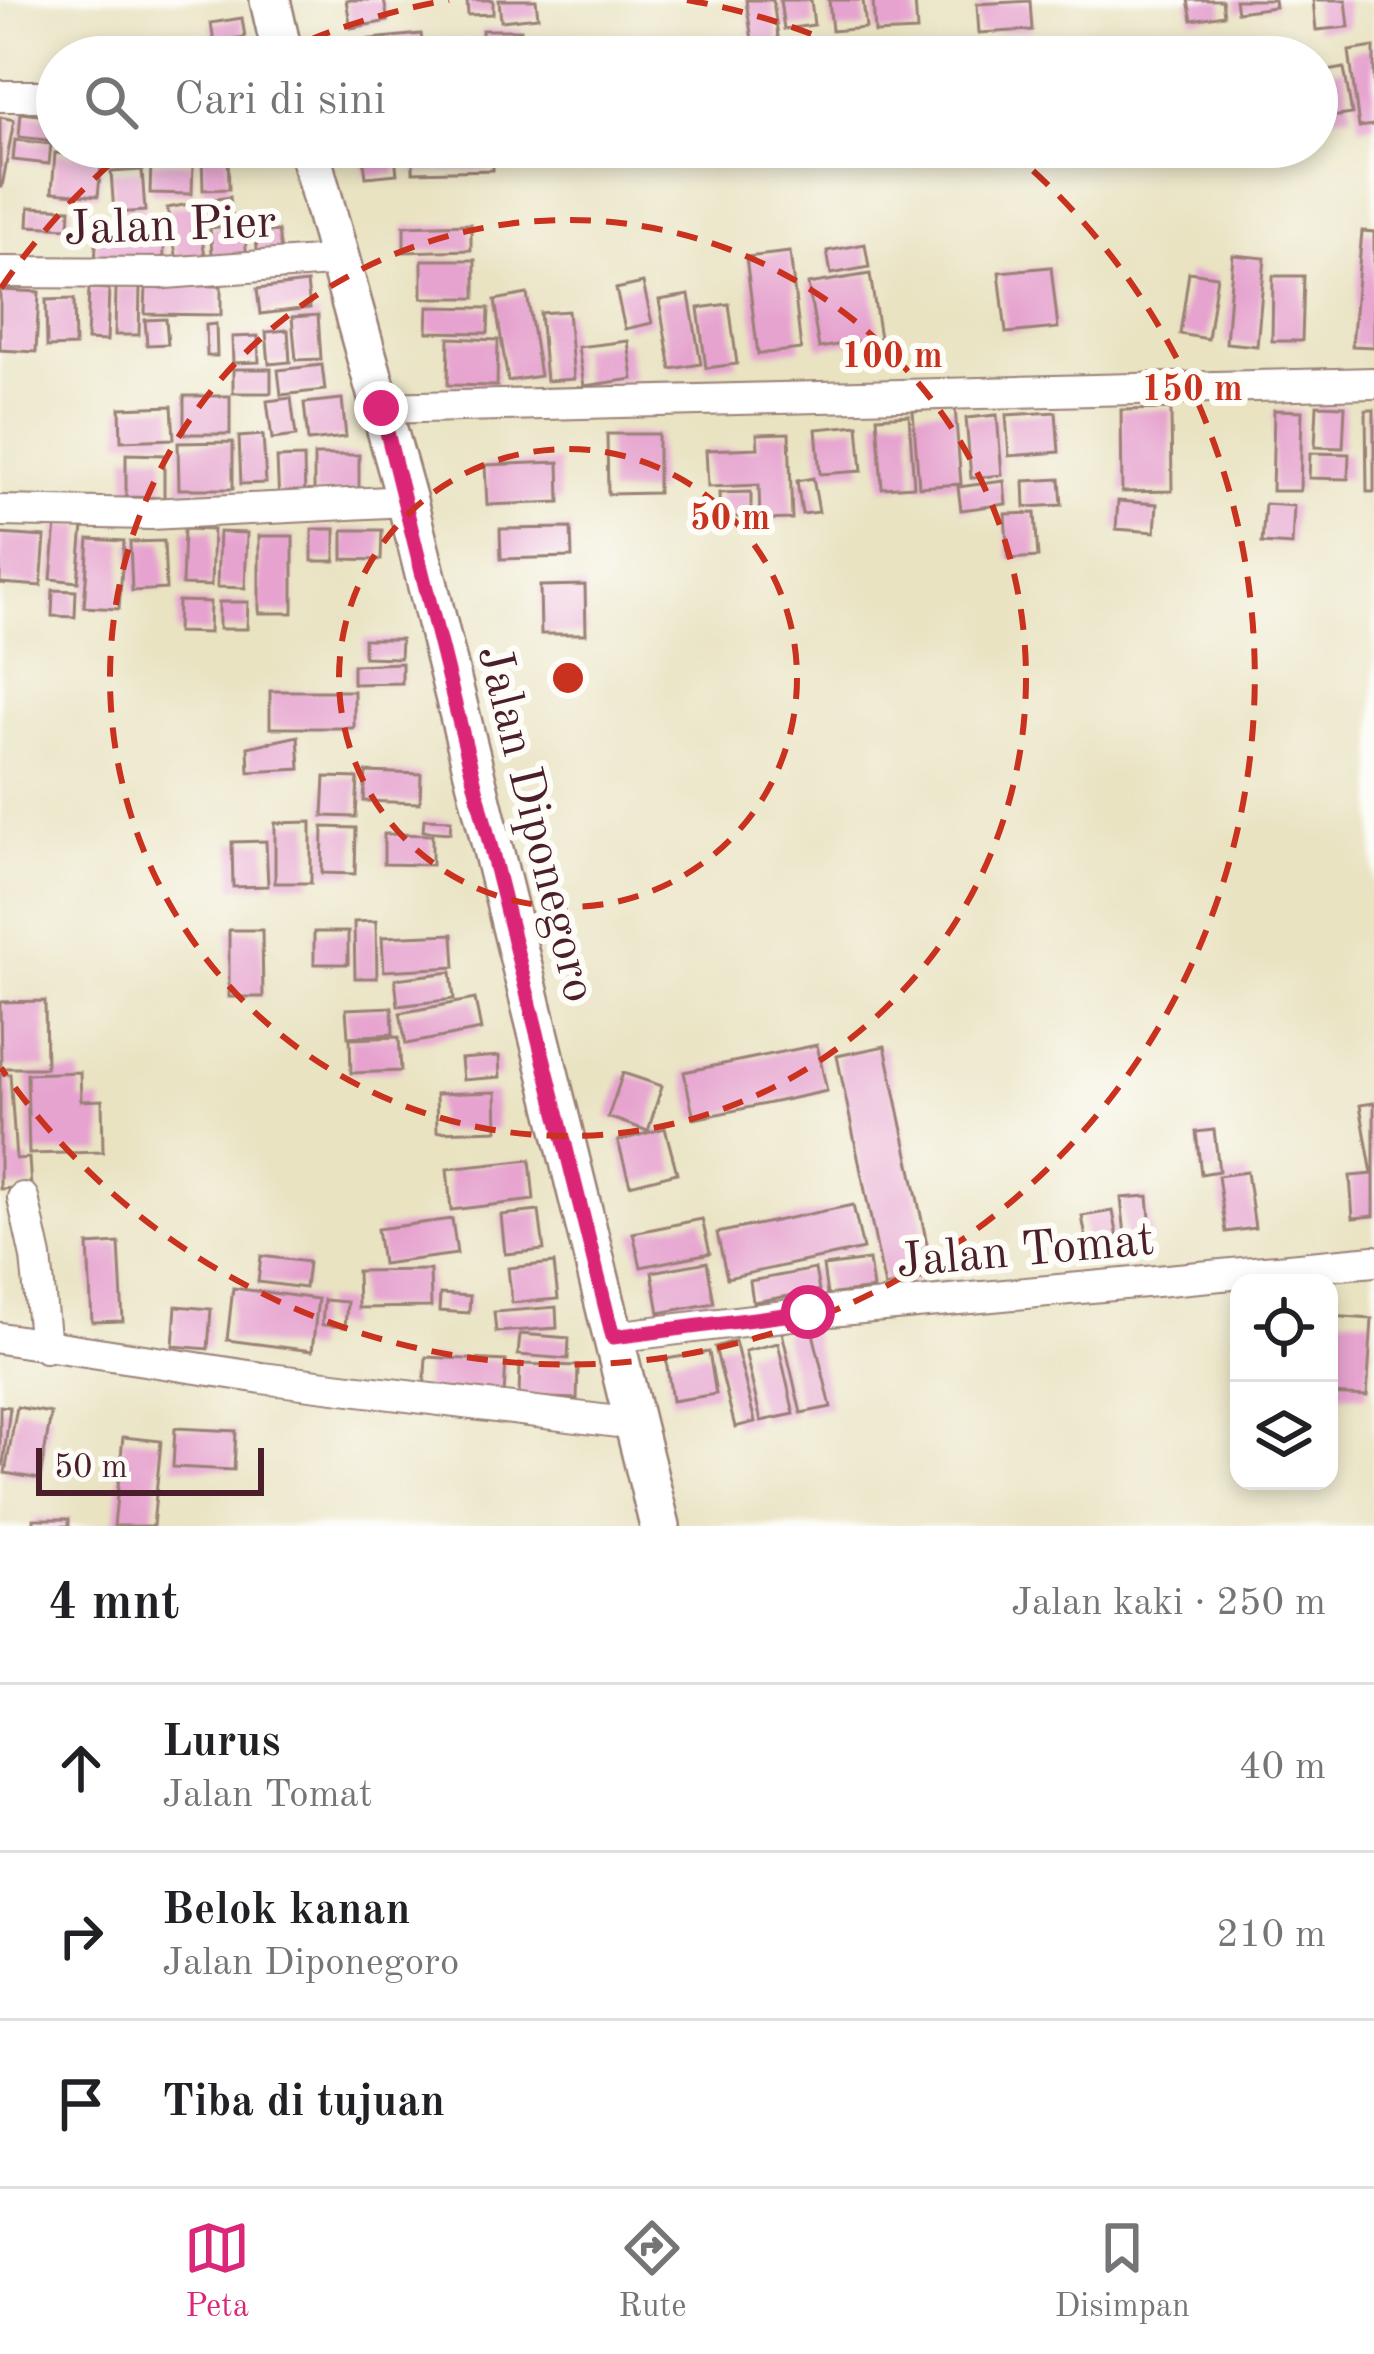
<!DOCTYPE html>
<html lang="id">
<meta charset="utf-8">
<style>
body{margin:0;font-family:"Old Standard TT",serif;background:#f2f2f2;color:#202124}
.controls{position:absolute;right:36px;bottom:36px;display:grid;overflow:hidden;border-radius:24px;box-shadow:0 6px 18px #0003}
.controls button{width:108px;height:108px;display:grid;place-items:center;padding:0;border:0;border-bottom:3px solid #e0e0e0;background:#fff;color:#202124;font:60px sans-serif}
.scale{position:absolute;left:36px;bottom:30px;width:228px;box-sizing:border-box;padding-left:12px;border:6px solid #4a1f2b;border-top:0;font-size:33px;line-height:42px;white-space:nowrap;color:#4a1f2b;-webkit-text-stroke:9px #fdfcf7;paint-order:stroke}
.stop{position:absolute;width:36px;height:36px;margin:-27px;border:9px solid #db2777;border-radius:50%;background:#fff}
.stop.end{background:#db2777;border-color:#fff;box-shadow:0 3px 12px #0008}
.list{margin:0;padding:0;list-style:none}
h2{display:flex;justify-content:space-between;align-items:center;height:156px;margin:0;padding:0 48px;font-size:51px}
h2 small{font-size:39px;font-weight:400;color:#757577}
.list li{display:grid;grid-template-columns:78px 1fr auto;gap:36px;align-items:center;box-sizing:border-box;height:168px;padding:0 48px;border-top:3px solid #e0e0e0}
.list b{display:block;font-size:45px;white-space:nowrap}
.list p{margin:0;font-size:39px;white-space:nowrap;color:#757577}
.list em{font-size:39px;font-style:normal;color:#757577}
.icon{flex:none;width:66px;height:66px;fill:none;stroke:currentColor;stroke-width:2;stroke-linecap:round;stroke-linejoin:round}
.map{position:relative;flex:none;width:1374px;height:1526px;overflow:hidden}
.search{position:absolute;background:#fff;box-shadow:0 6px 18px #0003;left:36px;right:36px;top:36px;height:132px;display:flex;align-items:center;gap:30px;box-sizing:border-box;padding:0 42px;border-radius:66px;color:#757577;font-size:45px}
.sheet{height:660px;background:#fff}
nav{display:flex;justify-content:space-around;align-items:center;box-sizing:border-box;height:168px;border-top:3px solid #e0e0e0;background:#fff;font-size:33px;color:#757577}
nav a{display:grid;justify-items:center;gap:6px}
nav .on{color:#db2777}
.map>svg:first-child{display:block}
.building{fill:#e6a3cf}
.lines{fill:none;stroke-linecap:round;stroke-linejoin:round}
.minor-casing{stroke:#9a8176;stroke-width:34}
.major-casing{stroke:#9a8176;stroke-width:44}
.minor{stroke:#fff;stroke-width:30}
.major{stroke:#fff;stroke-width:39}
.route{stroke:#db2777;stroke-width:15}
.ring{fill:none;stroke:#c8321e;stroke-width:6;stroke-dasharray:21 15}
.labels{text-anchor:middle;stroke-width:12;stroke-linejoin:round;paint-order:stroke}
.street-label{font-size:48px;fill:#4a1f2b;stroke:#fdfcf7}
.centre{fill:#c8321e;stroke:#fdfcf7;stroke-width:6}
.ring-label{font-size:36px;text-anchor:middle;font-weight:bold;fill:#c8321e;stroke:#fdfcf7;stroke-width:12;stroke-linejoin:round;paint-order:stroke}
</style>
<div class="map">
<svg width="1374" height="1526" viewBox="0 0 1374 1526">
<rect width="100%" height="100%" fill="#fdfcf7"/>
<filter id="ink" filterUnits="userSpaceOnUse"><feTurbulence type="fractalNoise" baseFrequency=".00833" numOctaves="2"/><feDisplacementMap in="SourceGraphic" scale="24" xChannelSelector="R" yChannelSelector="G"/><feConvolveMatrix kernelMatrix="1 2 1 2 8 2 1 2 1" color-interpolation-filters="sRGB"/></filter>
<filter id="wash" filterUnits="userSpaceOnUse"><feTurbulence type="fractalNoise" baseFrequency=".004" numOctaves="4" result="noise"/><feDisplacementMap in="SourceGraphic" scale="48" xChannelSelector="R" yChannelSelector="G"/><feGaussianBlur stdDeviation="2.7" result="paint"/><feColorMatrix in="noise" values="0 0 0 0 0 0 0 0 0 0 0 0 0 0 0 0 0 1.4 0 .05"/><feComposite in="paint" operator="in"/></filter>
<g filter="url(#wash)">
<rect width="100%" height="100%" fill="#e9e3c2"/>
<g id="blocks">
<path class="building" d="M 346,0 L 384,0 L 388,21 L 351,28 Z
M 467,0 L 493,0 L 493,14 L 468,15 Z
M 499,0 L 536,0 L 538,17 L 501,21 Z
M 746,0 L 773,0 L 779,44 L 753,47 Z
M 780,0 L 811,0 L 814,25 L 784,29 Z
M 829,0 L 863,0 L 866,28 L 832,31 Z
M 873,0 L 915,0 L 917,31 L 875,33 Z
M 1188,0 L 1222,0 L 1224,15 L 1192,20 Z
M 1235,0 L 1274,0 L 1275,7 L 1237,12 Z
M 1313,0 L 1346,0 L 1349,27 L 1316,30 Z
M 1030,1 L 1032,30 L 979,33 L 977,4 Z
M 242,18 L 245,37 L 214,42 L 211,23 Z
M 482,30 L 521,30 L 521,57 L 482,57 Z
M 421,34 L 424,57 L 352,57 L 351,41 Z
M 244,44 L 248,57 L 216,57 L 214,53 Z
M 1374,47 L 1374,125 L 1359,127 L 1349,51 Z
M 1344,68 L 1352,114 L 1331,117 L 1323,72 Z
M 21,113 L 57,117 L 57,141 L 19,137 Z
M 0,117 L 14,120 L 2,187 L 0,187 Z
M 15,140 L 51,144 L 49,164 L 13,160 Z
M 362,147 L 394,147 L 397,174 L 366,177 Z
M 413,147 L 493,147 L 493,170 L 413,172 Z
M 55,153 L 102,157 L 98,196 L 52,192 Z
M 228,155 L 229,189 L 203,190 L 202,156 Z
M 151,162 L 193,163 L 192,194 L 150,193 Z
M 142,170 L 145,211 L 114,213 L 111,172 Z
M 230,197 L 232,217 L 211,220 L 209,200 Z
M 195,203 L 206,260 L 178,265 L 167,208 Z
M 29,207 L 70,209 L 69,228 L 28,226 Z
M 244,224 L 247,261 L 213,265 L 210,228 Z
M 471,224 L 471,250 L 404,252 L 404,226 Z
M 97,229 L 165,232 L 163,267 L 95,263 Z
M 278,231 L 282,259 L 259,263 L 255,234 Z
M 1362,231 L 1374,232 L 1374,347 L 1352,346 Z
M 865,244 L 869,267 L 831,274 L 827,251 Z
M 790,252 L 801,349 L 758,354 L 746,257 Z
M 1233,255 L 1265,258 L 1257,346 L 1226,343 Z
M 422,260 L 475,260 L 475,298 L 422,298 Z
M 1051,267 L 1058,328 L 1006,333 L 999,272 Z
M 1189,272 L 1217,276 L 1208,339 L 1180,334 Z
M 870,274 L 880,338 L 819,348 L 808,284 Z
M 1273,276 L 1304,276 L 1302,341 L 1272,341 Z
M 307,283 L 310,308 L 260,314 L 257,289 Z
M 643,283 L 652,323 L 625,329 L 616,289 Z
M 146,285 L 221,286 L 221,315 L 145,314 Z
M 116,287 L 140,287 L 139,335 L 115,335 Z
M 89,288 L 109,289 L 107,341 L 87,340 Z
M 0,290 L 39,292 L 36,352 L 0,350 Z
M 527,294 L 540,376 L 508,381 L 495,300 Z
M 689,295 L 701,364 L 671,369 L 659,300 Z
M 74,299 L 75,346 L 47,347 L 46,300 Z
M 729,304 L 737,364 L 706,368 L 698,308 Z
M 428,307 L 489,308 L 488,333 L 427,332 Z
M 568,311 L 574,379 L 546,381 L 540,313 Z
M 318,315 L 321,359 L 296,360 L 292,317 Z
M 166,319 L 168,344 L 147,345 L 145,320 Z
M 216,324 L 217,356 L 207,356 L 206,325 Z
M 288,330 L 290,362 L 269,364 L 266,332 Z
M 258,336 L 259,362 L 233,363 L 232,337 Z
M 449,338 L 498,340 L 497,386 L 448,385 Z
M 628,341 L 633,379 L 584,386 L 578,347 Z
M 322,365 L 325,390 L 281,395 L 278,370 Z
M 233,369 L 271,369 L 271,393 L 233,393 Z
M 184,396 L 230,396 L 230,434 L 184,434 Z
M 291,398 L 296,436 L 272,439 L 267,401 Z
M 342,399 L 346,437 L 308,441 L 304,403 Z
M 1317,405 L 1345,406 L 1343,448 L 1315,447 Z
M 172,406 L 174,439 L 121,441 L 120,408 Z
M 955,407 L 961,484 L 919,487 L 913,411 Z
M 1171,409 L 1172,491 L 1122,492 L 1121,410 Z
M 1274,410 L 1302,411 L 1300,491 L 1272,491 Z
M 1366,410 L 1374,410 L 1374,492 L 1367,492 Z
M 1056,412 L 1059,452 L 1009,456 L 1006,415 Z
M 909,415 L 914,486 L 882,488 L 877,417 Z
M 997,415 L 1002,475 L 971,478 L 966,418 Z
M 858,425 L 862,471 L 820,474 L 816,429 Z
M 789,433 L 792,519 L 760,520 L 759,485 L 708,487 L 706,450 L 758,448 L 757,434 Z
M 607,434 L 658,434 L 658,493 L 608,494 Z
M 263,435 L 266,483 L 241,484 L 239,437 Z
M 233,442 L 233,489 L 179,489 L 178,443 Z
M 1310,453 L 1349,454 L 1348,479 L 1309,478 Z
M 126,454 L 164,455 L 164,498 L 126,497 Z
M 314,455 L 359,455 L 359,494 L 314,494 Z
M 304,457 L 305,502 L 279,503 L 277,458 Z
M 559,462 L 560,502 L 487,505 L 485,465 Z
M 813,478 L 819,512 L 802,514 L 797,481 Z
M 1060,479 L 1062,505 L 1025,507 L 1024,481 Z
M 1004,481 L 1006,504 L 961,510 L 958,487 Z
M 751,492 L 751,516 L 720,518 L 719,493 Z
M 1118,501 L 1157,504 L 1155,532 L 1116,529 Z
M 1265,504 L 1294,506 L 1292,545 L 1262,543 Z
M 1035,513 L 1038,557 L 1008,559 L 1005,514 Z
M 56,524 L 83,526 L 78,582 L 51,579 Z
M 571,528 L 572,557 L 501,559 L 500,529 Z
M 184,529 L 213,530 L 211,586 L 182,585 Z
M 312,529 L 335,529 L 335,561 L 312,561 Z
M 343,530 L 382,530 L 381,560 L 343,559 Z
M 219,532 L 247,533 L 245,588 L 217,587 Z
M 0,534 L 45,537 L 41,586 L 0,583 Z
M 259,536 L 293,536 L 293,613 L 259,613 Z
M 89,539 L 124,541 L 119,609 L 84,607 Z
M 164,541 L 166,589 L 132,591 L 130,542 Z
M 585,585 L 586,634 L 541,634 L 540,586 Z
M 53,590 L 76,591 L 75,617 L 52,616 Z
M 178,601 L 210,602 L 209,633 L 177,632 Z
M 219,602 L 248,602 L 247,629 L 219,629 Z
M 364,639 L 401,639 L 400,658 L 364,657 Z
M 402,663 L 402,683 L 353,684 L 353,665 Z
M 270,691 L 354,691 L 354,728 L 270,728 Z
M 298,736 L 300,769 L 249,772 L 248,747 Z
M 366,772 L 421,774 L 420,803 L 364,801 Z
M 325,777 L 358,778 L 356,817 L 323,816 Z
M 424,819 L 451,820 L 450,833 L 423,831 Z
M 311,822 L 311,883 L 275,883 L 275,823 Z
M 323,827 L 356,828 L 355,874 L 322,873 Z
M 384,834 L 432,835 L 432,865 L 384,864 Z
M 266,841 L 268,886 L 233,887 L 232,842 Z
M 376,921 L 377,978 L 355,978 L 354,922 Z
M 229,930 L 262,930 L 263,997 L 229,997 Z
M 314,932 L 348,932 L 348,964 L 314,964 Z
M 453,934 L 455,967 L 384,971 L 382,937 Z
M 451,972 L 454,999 L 398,1006 L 395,979 Z
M 475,999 L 481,1030 L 406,1044 L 400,1013 Z
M 45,1001 L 46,1068 L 1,1068 L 0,1002 Z
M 392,1007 L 393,1034 L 348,1037 L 346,1009 Z
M 399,1037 L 401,1071 L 351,1073 L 350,1039 Z
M 817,1045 L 827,1091 L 694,1119 L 684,1072 Z
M 885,1046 L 934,1277 L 885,1287 L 837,1056 Z
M 499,1056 L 500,1077 L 463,1080 L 461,1059 Z
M 80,1072 L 81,1101 L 102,1100 L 103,1152 L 29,1154 L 27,1074 Z
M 623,1073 L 662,1086 L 648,1131 L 608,1117 Z
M 0,1074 L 10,1074 L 16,1159 L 29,1158 L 31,1187 L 0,1189 Z
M 496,1092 L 497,1130 L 437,1132 L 436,1094 Z
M 1374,1103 L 1374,1174 L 1372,1174 L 1360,1105 Z
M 665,1128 L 677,1173 L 630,1185 L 618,1141 Z
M 1214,1130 L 1219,1171 L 1201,1174 L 1196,1132 Z
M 530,1160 L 534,1200 L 451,1210 L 447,1169 Z
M 1247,1172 L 1255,1228 L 1226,1232 L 1218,1176 Z
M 1374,1174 L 1374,1216 L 1353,1218 L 1350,1176 Z
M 1148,1196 L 1152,1242 L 1126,1244 L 1121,1198 Z
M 853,1205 L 863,1249 L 727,1278 L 717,1233 Z
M 539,1211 L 544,1250 L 505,1254 L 501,1215 Z
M 1113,1211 L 1120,1249 L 1089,1255 L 1082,1216 Z
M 452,1219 L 457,1254 L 382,1264 L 377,1229 Z
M 702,1219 L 710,1253 L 641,1267 L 633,1233 Z
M 119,1243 L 123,1321 L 92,1322 L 88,1245 Z
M 261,1256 L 308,1262 L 305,1288 L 258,1282 Z
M 869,1260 L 873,1289 L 827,1295 L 823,1266 Z
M 707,1262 L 714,1303 L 659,1313 L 652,1272 Z
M 554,1263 L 558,1299 L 512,1303 L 508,1268 Z
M 815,1269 L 819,1291 L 753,1302 L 750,1281 Z
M 430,1270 L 431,1307 L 358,1308 L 357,1271 Z
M 233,1288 L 318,1299 L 312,1351 L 227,1340 Z
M 440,1294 L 470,1296 L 469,1313 L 439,1311 Z
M 324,1300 L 347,1302 L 345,1327 L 322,1325 Z
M 176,1306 L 211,1309 L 208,1349 L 173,1346 Z
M 556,1307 L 557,1328 L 496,1332 L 494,1312 Z
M 1329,1316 L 1372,1319 L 1367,1396 L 1329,1394 Z
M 811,1325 L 831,1407 L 801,1413 L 782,1332 Z
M 520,1334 L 569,1338 L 568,1359 L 518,1355 Z
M 735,1341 L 755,1422 L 735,1427 L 715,1347 Z
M 778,1343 L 794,1414 L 761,1421 L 745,1351 Z
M 709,1352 L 716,1394 L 672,1401 L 666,1359 Z
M 426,1357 L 506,1361 L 504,1395 L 424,1391 Z
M 520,1364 L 578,1366 L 577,1399 L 519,1397 Z
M 0,1406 L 10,1407 L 3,1465 L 0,1465 Z
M 17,1407 L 51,1413 L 40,1479 L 5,1473 Z
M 175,1428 L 236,1431 L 234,1470 L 173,1467 Z
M 123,1437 L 161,1441 L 153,1526 L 114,1526 Z
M 34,1519 L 69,1519 L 69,1526 L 34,1526 Z"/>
</g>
</g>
<g filter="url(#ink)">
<use href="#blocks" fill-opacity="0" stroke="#9a8176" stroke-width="3"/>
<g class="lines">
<defs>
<path id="minor" d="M 0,96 L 57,96
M 0,272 L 165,273 L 344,260
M 381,408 L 1374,383
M 0,511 L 150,514 L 407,501
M 23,1198 L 36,1257 L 45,1347
M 613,1337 L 808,1313 L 1374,1261
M 0,1338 L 262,1378 L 634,1424"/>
<path id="major" d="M 270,0 L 283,57
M 308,147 L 407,501 L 660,1526"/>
</defs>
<use href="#minor" class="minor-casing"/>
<use href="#major" class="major-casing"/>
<use href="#minor" class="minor"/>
<use href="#major" class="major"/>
</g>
</g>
<g class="lines" filter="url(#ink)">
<path class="route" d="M 381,408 L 613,1337 L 808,1312"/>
</g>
<g class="ring">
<circle cx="568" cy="678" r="229"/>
<circle cx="568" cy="678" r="458"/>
<path d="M1 288A688 688 0 0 1 130 147M277 54A688 688 0 0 1 449 0M687 0A688 688 0 0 1 859 54M1006 147A688 688 0 1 1 1 1068"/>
</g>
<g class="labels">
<g class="street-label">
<text transform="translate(170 223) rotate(-2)" y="17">Jalan Pier</text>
<text transform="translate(539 823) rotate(76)" y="17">Jalan Diponegoro</text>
<text transform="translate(1025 1248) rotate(-5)" y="17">Jalan Tomat</text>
</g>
</g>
<circle cx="568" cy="678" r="18" class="centre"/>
<g class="ring-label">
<text x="892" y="367">100 m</text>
<text x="1192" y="400">150 m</text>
<text x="730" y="529">50 m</text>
</g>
</svg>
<div class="controls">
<button><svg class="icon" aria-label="locate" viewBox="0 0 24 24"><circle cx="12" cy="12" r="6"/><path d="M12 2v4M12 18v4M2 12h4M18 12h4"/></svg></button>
<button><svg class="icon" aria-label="layers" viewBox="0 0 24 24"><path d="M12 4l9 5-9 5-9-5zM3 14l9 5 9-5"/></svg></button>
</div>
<div class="scale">50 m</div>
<div class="stop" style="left:808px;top:1312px"></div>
<div class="stop end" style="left:381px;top:408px"></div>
<div class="search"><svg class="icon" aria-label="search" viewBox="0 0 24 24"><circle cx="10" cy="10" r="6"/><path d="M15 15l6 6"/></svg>Cari di sini</div>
</div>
<section class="sheet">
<h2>4 mnt<small>Jalan kaki · 250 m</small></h2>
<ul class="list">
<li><svg class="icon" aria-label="ahead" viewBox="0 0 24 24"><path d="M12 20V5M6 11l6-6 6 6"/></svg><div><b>Lurus</b><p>Jalan Tomat</p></div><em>40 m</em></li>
<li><svg class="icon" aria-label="right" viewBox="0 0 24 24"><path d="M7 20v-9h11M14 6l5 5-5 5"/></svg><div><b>Belok kanan</b><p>Jalan Diponegoro</p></div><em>210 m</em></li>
<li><svg class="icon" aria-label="arrive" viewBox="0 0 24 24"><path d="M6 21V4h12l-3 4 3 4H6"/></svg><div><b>Tiba di tujuan</b></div></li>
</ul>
</section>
<nav>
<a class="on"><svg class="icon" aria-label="map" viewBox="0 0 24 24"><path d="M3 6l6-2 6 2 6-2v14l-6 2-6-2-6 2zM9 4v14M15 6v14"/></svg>Peta</a>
<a><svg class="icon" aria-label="directions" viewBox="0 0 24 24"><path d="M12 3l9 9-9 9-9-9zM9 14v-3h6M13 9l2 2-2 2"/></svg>Rute</a>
<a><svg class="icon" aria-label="saved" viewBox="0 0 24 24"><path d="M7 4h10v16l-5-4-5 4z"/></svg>Disimpan</a>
</nav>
